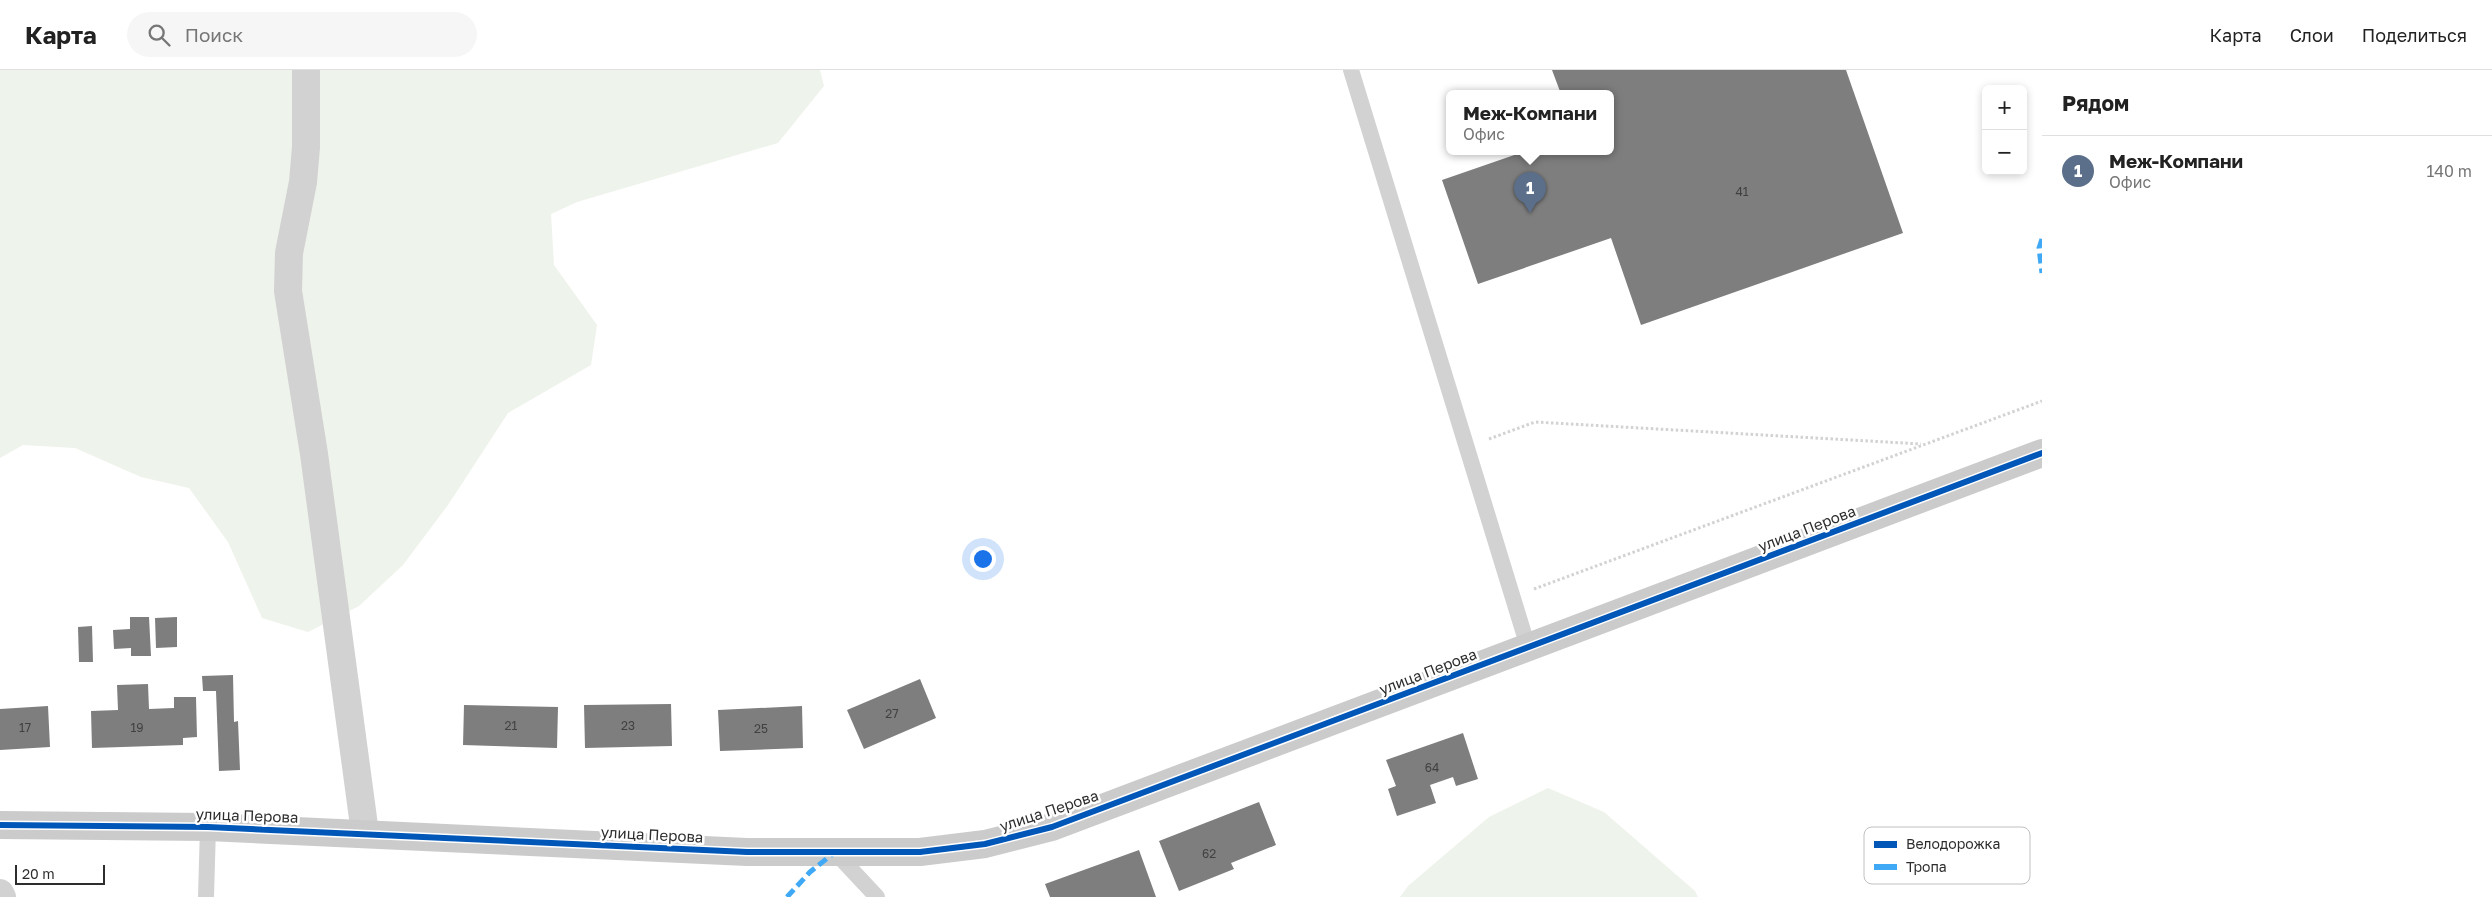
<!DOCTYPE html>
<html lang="ru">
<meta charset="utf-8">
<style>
body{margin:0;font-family:"Golos Text",sans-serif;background:#f6f6f6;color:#222}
.controls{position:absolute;right:15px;top:15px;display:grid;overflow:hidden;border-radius:8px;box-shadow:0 2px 8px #0003}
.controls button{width:45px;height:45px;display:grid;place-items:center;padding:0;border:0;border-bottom:1px solid #e0e0e0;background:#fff;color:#222;font:25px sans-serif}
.scale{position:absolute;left:15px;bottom:12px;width:90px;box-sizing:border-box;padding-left:5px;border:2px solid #2d2d2d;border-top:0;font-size:14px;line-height:18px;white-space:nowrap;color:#2d2d2d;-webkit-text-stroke:4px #fff;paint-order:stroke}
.you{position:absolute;left:982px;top:488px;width:18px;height:18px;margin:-12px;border:4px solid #fff;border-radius:50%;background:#1a73e8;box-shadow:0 0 0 8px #1a73e833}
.badge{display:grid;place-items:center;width:32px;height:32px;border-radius:50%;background:#1a73e8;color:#fff;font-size:16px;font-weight:700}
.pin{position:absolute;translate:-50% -41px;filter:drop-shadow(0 1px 2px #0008)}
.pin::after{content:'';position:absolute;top:26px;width:18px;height:15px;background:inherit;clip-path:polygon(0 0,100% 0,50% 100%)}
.popup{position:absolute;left:1446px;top:20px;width:168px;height:65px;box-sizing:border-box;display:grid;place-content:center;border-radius:8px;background:#fff;filter:drop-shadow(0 1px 4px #0005);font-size:16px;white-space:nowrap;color:#767676}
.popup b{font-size:19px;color:#222}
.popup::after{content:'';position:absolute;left:50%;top:100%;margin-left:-10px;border:10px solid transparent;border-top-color:#fff}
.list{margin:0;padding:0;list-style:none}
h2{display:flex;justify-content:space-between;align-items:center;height:65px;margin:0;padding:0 20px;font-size:21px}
h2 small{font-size:16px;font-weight:400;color:#767676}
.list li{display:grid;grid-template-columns:32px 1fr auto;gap:15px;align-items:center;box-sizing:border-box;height:70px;padding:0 20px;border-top:1px solid #e0e0e0}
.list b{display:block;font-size:19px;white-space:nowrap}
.list p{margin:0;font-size:16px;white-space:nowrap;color:#767676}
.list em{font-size:16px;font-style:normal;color:#767676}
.icon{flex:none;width:28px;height:28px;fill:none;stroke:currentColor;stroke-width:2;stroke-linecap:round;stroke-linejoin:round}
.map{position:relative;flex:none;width:2042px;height:827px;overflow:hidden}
header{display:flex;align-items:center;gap:30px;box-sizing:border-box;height:70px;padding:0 25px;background:#fff;border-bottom:1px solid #e0e0e0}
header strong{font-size:24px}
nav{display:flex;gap:28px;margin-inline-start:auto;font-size:18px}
.search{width:350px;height:45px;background:#f6f6f6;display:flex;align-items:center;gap:12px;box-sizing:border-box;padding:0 18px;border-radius:28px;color:#767676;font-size:19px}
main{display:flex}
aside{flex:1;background:#fff}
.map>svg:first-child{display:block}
.green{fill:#eef3eb}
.building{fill:#7e7e7e}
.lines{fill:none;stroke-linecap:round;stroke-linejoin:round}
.path{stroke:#d2d2d2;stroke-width:3;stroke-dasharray:2.5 2.5;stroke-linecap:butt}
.lane{stroke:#d2d2d2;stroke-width:16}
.street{stroke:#d2d2d2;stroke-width:28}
.secondary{stroke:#cbcbcb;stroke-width:28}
.quiet{stroke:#3fa9f5;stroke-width:5;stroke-dasharray:10 5;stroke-linecap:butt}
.cycleway-casing{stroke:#fff;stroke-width:9}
.cycleway{stroke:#0057b8;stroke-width:6}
.labels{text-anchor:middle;stroke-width:5;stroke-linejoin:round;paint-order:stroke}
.number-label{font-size:12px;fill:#414141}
.street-label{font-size:15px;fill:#2d2d2d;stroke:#fff}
.key{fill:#fff;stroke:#c0c0c0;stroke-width:1}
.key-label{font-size:14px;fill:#2d2d2d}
</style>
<header>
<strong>Карта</strong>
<div class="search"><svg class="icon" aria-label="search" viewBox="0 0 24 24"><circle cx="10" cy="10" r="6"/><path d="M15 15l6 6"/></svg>Поиск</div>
<nav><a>Карта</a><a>Слои</a><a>Поделиться</a></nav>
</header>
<main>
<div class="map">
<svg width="2042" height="827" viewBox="0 0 2042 827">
<rect width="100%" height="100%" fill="#fff"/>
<path class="green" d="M 0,0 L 820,0 L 824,16 L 778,73 L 577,132 L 551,144 L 554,195 L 597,255 L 591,295 L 508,343 L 448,435 L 403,495 L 359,536 L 308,562 L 262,548 L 228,472 L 189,418 L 141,407 L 75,378 L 23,375 L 0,388 Z
M 1548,718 L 1604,742 L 1695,821 L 1698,827 L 1400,827 L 1408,816 L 1489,747 Z"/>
<path class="building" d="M 1552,0 L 1846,0 L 1903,163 L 1641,255 L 1611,168 L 1478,214 L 1442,110 L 1523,82 L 1610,82 L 1610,24 L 1561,24 Z
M 130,547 L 149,547 L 151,586 L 131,586 L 131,578 L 114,579 L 113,560 L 130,559 Z
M 177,547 L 177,577 L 156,578 L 155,548 Z
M 92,556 L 93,592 L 79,592 L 78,557 Z
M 233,605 L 234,652 L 238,651 L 240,700 L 219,701 L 216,621 L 203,621 L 202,606 Z
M 920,609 L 936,648 L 864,679 L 847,640 Z
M 148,614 L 149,639 L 174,638 L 174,627 L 196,627 L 197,667 L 183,668 L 183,675 L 92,678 L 91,641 L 118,640 L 117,615 Z
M 671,634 L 672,676 L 585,678 L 584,635 Z
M 464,635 L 558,637 L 557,678 L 463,675 Z
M 48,636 L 50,677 L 0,680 L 0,639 Z
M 802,636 L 803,678 L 720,681 L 718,640 Z
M 1463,663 L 1478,709 L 1456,716 L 1453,707 L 1430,715 L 1436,733 L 1397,746 L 1388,719 L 1396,716 L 1386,690 Z
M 1259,732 L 1276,775 L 1231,793 L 1234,799 L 1179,821 L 1159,771 Z
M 1139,780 L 1156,827 L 1050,827 L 1045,814 Z"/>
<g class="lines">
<path class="path" d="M 1489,369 L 1535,352 L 1921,374
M 1534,519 L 2042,331"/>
<path class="lane" d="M 1351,0 L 1528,577
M 835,782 L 877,827
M 206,827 L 208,757"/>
<path class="street" d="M 306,0 L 306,77 L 303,112 L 289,183 L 288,221 L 314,384 L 365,763
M 0,823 L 2,827"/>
<path class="secondary" d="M 0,755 L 208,757 L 747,782 L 920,782 L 985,774 L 1052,757 L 2042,383"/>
<path class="quiet" d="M 2042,169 L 2039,178 L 2042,203
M 787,827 L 810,802 L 835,782"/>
<defs>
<path id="cycleway" d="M 0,755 L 208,757 L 747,782 L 920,782 L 985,774 L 1052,757 L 2042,383"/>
</defs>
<use href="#cycleway" class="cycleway-casing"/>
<use href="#cycleway" class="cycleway"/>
</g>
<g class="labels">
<g class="number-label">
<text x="1742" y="126">41</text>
<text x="892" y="648">27</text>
<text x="511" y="660">21</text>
<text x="628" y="660">23</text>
<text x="25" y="662">17</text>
<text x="137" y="662">19</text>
<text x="761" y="663">25</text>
<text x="1432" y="702">64</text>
<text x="1209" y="788">62</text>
</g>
<g class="street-label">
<text transform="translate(1807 459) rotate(-21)" y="5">улица Перова</text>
<text transform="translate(1428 602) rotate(-21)" y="5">улица Перова</text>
<text transform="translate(1049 741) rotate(-18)" y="5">улица Перова</text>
<text transform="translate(247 746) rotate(2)" y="5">улица Перова</text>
<text transform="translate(652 765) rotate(3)" y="5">улица Перова</text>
</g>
</g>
<rect x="1864" y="757" width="166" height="57" rx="8" class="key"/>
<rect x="1874" y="771" width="23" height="7" fill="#0057b8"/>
<rect x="1874" y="794" width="23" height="6" fill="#3fa9f5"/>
<g class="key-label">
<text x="1906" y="779">Велодорожка</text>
<text x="1906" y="802">Тропа</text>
</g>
</svg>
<div class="controls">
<button>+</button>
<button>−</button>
</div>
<div class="scale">20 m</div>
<div class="you"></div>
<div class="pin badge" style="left:1530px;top:143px;background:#5c6f8a">1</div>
<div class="popup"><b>Меж-Компани</b>Офис</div>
</div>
<aside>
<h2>Рядом<small></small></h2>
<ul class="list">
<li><span class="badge" style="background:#5c6f8a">1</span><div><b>Меж-Компани</b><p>Офис</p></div><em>140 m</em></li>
</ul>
</aside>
</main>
